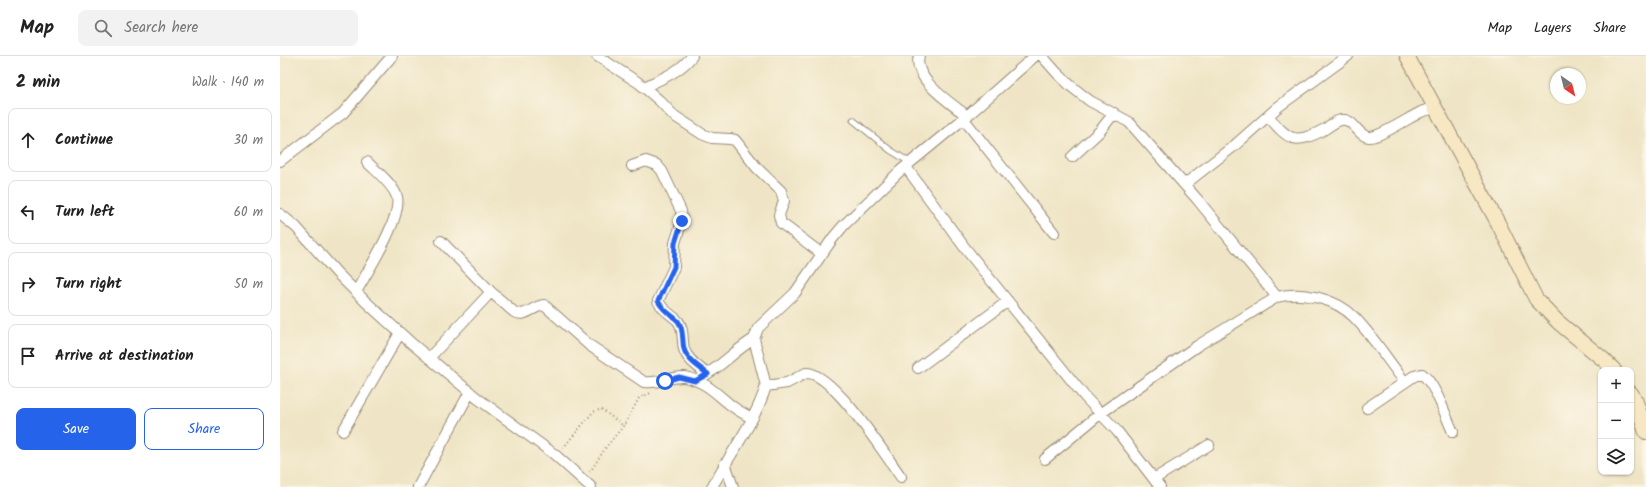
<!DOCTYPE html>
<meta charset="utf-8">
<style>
body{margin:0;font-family:Kalam,sans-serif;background:#f2f2f2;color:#222}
.controls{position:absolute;right:12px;bottom:12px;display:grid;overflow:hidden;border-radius:8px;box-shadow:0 1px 3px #0004}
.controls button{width:36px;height:36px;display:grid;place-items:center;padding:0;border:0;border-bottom:1px solid #e0e0e0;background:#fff;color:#222;font:20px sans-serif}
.compass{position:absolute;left:1270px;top:12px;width:36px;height:36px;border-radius:50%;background:#fff;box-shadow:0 1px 3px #0004;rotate:145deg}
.stop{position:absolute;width:12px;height:12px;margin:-9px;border:3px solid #2563eb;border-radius:50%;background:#fff}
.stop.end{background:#2563eb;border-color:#fff;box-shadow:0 1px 4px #0008}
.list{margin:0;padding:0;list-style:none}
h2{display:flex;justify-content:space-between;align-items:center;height:52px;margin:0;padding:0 16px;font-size:17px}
h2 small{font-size:13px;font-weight:400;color:#767676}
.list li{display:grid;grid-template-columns:26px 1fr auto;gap:12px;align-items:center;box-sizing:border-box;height:64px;margin:0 8px 8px;padding:0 8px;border:1px solid #e0e0e0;border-radius:8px}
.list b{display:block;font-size:15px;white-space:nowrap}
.list em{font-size:13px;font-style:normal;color:#767676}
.actions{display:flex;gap:8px;padding:12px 16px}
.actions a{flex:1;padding:9px 0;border:1px solid #2563eb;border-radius:8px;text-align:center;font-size:14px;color:#2563eb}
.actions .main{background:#2563eb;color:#fff}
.icon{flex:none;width:22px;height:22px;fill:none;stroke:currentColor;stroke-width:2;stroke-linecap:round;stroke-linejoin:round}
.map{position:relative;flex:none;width:1366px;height:431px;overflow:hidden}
header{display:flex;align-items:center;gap:24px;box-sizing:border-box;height:56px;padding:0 20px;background:#fff;border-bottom:1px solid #e0e0e0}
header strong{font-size:19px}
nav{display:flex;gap:22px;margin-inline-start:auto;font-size:14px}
.search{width:280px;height:36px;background:#f2f2f2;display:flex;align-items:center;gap:10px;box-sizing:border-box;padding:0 14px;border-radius:8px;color:#767676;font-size:15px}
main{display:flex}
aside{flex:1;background:#fff}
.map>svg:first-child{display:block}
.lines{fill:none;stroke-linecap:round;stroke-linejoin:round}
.lane-casing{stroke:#958872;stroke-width:7}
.street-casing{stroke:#958872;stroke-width:12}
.secondary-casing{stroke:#958872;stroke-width:16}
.path{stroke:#958872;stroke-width:2;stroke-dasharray:1 3;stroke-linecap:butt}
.lane{stroke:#fff;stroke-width:5}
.street{stroke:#fff;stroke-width:10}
.secondary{stroke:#f7e8c3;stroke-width:14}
.route{stroke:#2563eb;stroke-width:5}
</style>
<header>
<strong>Map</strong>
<div class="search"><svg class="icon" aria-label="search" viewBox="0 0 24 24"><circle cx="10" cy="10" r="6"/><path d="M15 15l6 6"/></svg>Search here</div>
<nav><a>Map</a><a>Layers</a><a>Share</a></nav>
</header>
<main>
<aside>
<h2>2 min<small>Walk · 140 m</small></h2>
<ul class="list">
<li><svg class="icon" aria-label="ahead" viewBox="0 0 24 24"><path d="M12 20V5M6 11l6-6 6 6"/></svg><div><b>Continue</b></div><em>30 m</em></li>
<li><svg class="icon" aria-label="left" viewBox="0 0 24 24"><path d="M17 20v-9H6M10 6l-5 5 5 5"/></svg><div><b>Turn left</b></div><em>60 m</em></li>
<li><svg class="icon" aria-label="right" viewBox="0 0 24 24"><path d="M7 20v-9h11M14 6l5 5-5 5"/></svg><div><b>Turn right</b></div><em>50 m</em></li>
<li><svg class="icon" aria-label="arrive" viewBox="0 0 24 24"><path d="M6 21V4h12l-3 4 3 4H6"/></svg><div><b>Arrive at destination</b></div></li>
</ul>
<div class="actions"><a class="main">Save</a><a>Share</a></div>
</aside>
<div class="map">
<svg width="1366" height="431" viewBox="0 0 1366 431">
<rect width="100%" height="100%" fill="#fcf5e5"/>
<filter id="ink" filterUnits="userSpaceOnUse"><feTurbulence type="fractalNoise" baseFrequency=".025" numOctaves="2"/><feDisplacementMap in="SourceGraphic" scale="8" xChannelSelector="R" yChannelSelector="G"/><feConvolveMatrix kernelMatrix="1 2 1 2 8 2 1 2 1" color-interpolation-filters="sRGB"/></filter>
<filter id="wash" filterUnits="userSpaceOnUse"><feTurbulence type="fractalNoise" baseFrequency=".012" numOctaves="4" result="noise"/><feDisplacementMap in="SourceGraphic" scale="16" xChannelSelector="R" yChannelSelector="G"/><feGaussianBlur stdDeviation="0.9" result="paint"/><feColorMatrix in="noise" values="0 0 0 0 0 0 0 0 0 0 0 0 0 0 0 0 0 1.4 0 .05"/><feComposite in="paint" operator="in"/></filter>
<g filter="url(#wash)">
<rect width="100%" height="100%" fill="#efe5c6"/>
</g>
<g filter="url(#ink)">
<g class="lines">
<defs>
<path id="lane" d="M 573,64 L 610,94 L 631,107"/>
<path id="street" d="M 317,0 L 359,27 L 380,45 L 393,59 L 422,78 L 432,82 L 450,83 L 455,84 L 477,112 L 501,135 L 504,145 L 499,159 L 501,167 L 542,198
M 639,0 C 632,23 671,47 687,60
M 762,0 L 777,17 L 792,31 L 810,45 L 849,66 L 917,143 L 997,241
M 364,31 C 381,23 400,16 412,0
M 988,60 C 1009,84 1014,90 1045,73 C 1049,70 1056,65 1061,64 C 1074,62 1077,80 1089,81 C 1099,82 1130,61 1141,56 C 1146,54 1151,53 1156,52
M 683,62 L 774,177
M 792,101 L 820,75 L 834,57
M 0,105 L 63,57 L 112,0
M 352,110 L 366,105 L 377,109 L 382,115 L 401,155 L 402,165 L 395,187 L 394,211 L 378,245 C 384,256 391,258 398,265 C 404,272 402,285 404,293 C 407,304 419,311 427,318
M 626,111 L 685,192 L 805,341 L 837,375 L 880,431
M 905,128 L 954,90 L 998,51 L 1068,0
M 0,158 L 16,171 L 57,217 L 86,246 L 130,286 L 197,342 L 274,398 L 311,431
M 161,185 L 211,236 L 234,256 C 246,262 253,250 264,249 L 309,289 L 364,326 C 381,328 391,320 404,321 C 423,324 435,336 448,347 C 456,354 464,358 472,362
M 76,236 C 87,216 122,163 117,141 C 113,128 96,115 87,106
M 149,302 L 211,236
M 638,312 L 728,245
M 422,321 C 441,311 455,294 474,283
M 486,330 L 507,327 L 526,317 C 552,315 606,400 621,421
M 1087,352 L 1134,320 L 1142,318 C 1156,329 1165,359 1173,376
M 63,375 L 120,277
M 765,403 L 821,357 L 917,290 L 997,241 C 1022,235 1055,242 1074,261 C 1093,280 1108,305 1125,326
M 445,407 L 453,431
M 874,423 L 929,389
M 138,431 L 190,336
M 432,431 C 449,400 476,364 486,330 L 474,283 L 478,272 L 515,237 L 553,182 L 564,169 L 620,115 L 687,60 L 755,0"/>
<path id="secondary" d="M 1127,0 L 1218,167 L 1256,243 L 1278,266 L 1324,304 L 1334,314
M 1351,337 L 1356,346 L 1366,376"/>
</defs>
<use href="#lane" class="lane-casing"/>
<use href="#street" class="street-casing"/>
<use href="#secondary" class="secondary-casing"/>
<path class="path" d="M 283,392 L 313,356 L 321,353 L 341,368 L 345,368
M 310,416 L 326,391 L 345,368 L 359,342 L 371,337"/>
<use href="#lane" class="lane"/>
<use href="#street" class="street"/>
<use href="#secondary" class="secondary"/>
</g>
</g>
<g class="lines" filter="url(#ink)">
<path class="route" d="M 385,325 L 399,321 L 415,325 L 428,318 C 419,311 407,304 404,293 C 402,285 404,272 398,265 C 391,258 384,256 378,245 L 394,211 L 395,187 L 402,165"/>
</g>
</svg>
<div class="controls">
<button>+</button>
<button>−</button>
<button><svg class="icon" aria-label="layers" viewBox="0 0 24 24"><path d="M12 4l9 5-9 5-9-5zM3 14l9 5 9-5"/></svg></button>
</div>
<svg class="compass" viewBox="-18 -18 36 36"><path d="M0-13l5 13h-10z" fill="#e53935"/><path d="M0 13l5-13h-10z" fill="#767676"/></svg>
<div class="stop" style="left:385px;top:325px"></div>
<div class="stop end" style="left:402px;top:165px"></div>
</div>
</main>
